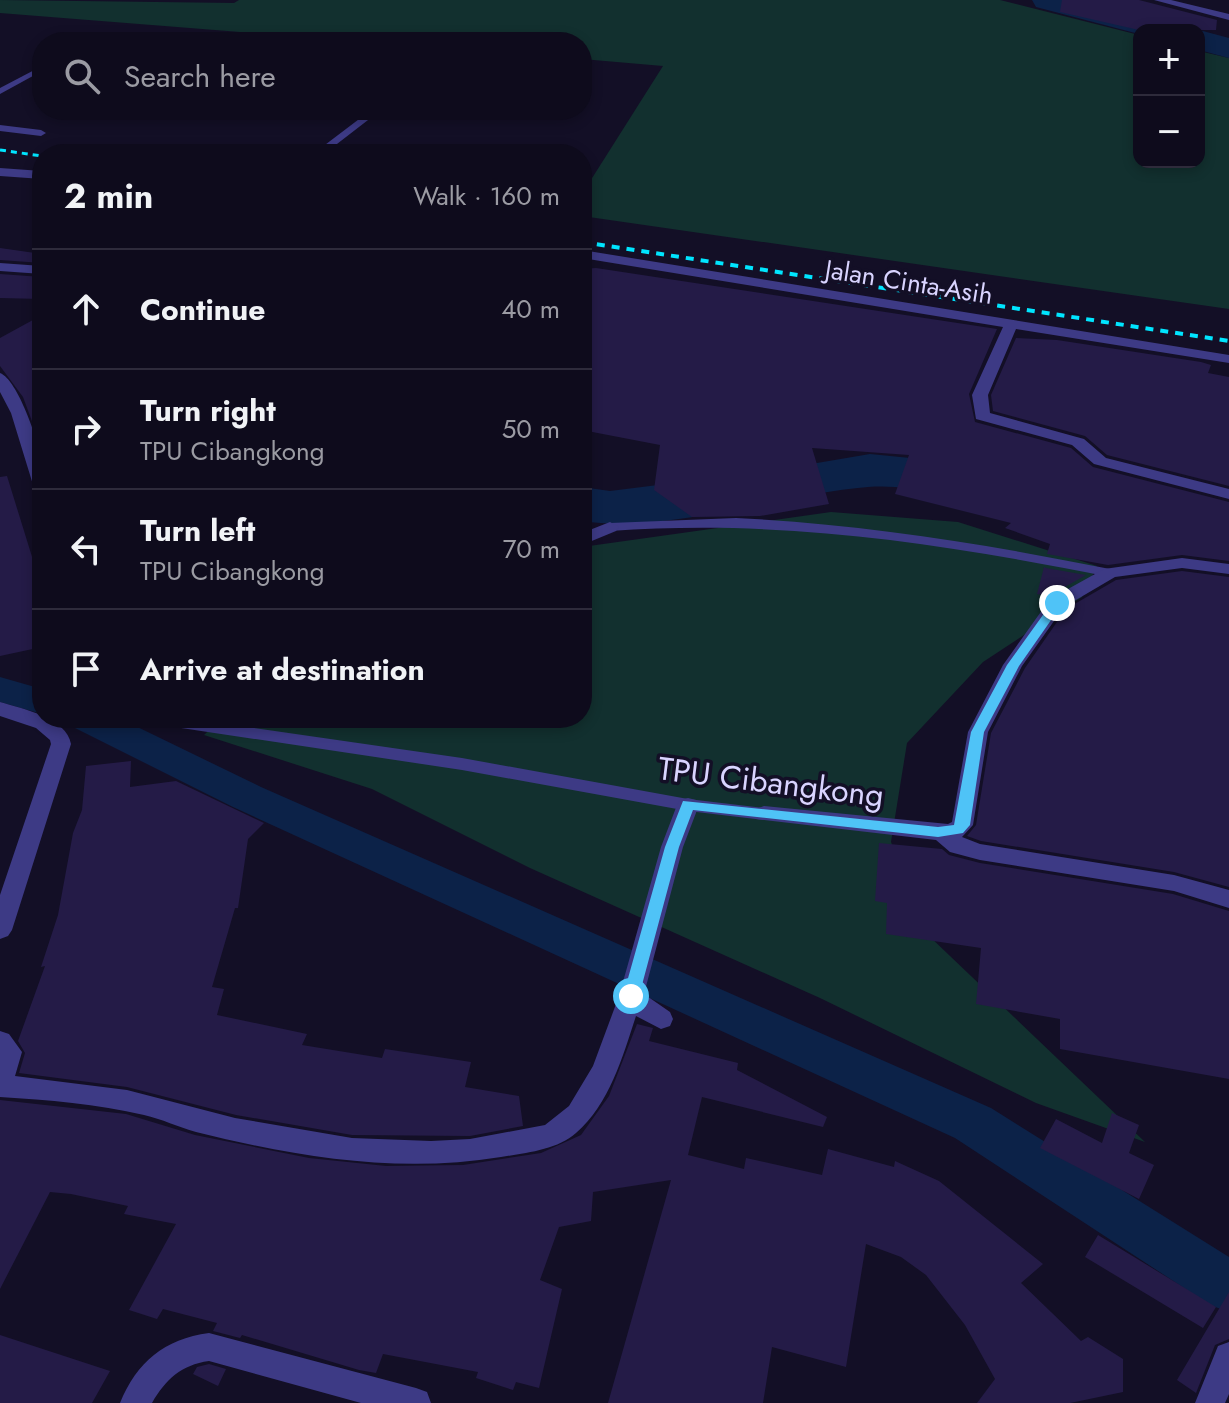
<!DOCTYPE html>
<meta charset="utf-8">
<style>
body{margin:0;font-family:Jost,sans-serif;background:#171425;color:#f1f3f6}
.controls{position:absolute;right:24px;top:24px;display:grid;overflow:hidden;border-radius:16px;box-shadow:0 4px 12px #0003}
.controls button{width:72px;height:72px;display:grid;place-items:center;padding:0;border:0;border-bottom:2px solid #2e2b3b;background:#0e0b1c;color:#f1f3f6;font:40px sans-serif}
.stop{position:absolute;width:24px;height:24px;margin:-18px;border:6px solid #4fc3f7;border-radius:50%;background:#fff}
.stop.end{background:#4fc3f7;border-color:#fff;box-shadow:0 2px 8px #0008}
.list{margin:0;padding:0;list-style:none}
h2{display:flex;justify-content:space-between;align-items:center;height:104px;margin:0;padding:0 32px;font-size:34px}
h2 small{font-size:26px;font-weight:400;color:#9b9ba3}
.list li{display:grid;grid-template-columns:52px 1fr auto;gap:24px;align-items:center;box-sizing:border-box;height:120px;padding:0 32px;border-top:2px solid #2e2b3b}
.list b{display:block;font-size:30px;white-space:nowrap}
.list p{margin:0;font-size:26px;white-space:nowrap;color:#9b9ba3}
.list em{font-size:26px;font-style:normal;color:#9b9ba3}
.icon{flex:none;width:44px;height:44px;fill:none;stroke:currentColor;stroke-width:2;stroke-linecap:round;stroke-linejoin:round}
.map{position:relative;flex:none;width:1229px;height:1403px;overflow:hidden}
.search{position:absolute;background:#0e0b1c;box-shadow:0 4px 12px #0003;left:32px;top:32px;width:560px;height:88px;display:flex;align-items:center;gap:20px;box-sizing:border-box;padding:0 28px;border-radius:32px;color:#9b9ba3;font-size:30px}
.panel{position:absolute;background:#0e0b1c;box-shadow:0 4px 12px #0003;left:32px;top:144px;width:560px;height:584px;border-radius:32px}
.map>svg:first-child{display:block}
.green{fill:#12302f}
.lines{fill:none;stroke-linecap:round;stroke-linejoin:round}
.canal{fill:#0c2248;fill-rule:evenodd}
.river{fill:#0c2248;fill-rule:evenodd}
.building{fill:#241b47}
.service{fill:#3d3a85;fill-rule:evenodd}
.minor{fill:#3d3a85;fill-rule:evenodd}
.rail-far1{stroke:#00e5ff;stroke-width:3;stroke-dasharray:6 5;stroke-linecap:butt}
.rail{stroke:#00e5ff;stroke-width:4;stroke-dasharray:8 7;stroke-linecap:butt}
.route{fill:#4fc3f7}
.labels{text-anchor:middle;stroke-width:7;stroke-linejoin:round;paint-order:stroke}
.far-street-label{font-size:26px;fill:#d9d4ff;stroke:#130f26}
.street-label{font-size:32px;fill:#d9d4ff;stroke:#130f26}
</style>
<div class="map">
<svg width="1229" height="1403" viewBox="0 0 1229 1403">
<rect width="100%" height="100%" fill="#130f26"/>
<path class="green" d="M 0,0 L 234,3 L 239,0 L 1000,0 L 1139,35 L 1139,162 L 1199,162 L 1199,51 L 1229,58 L 1229,309 L 582,216 L 582,194 L 663,66 L 582,59 L 582,42 L 366,42 L 0,13 Z
M 831,512 L 958,522 L 1097,566 L 1082,597 L 983,662 L 907,743 L 891,842 L 928,935 L 1145,1142 L 1036,1103 L 820,998 L 530,868 L 372,789 L 204,735 L 222,718 L 582,718 L 582,547 Z"/>
<g class="lines">
<path class="canal" d="M 0,677 L 42,689 L 42,714 L 0,702 Z
M 68,718 L 119,718 L 261,787 L 991,1108 L 1229,1257 L 1229,1312 L 1210,1305 L 955,1138 L 233,807 L 73,727 Z"/>
<path class="river" d="M 1032,0 L 1083,0 L 1172,23 L 1177,30 L 1139,30 L 1139,34 L 1036,7 Z
M 1199,30 L 1229,38 L 1229,58 L 1199,50 Z
M 870,454 L 991,466 L 1010,470 L 1018,482 L 1010,494 L 991,498 C 954,495 905,484 868,487 C 779,494 671,534 582,521 L 582,487 L 610,491 L 770,471 Z"/>
</g>
<path class="building" d="M 1062,0 L 1139,0 L 1217,20 L 1216,30 L 1139,30 L 1060,12 Z
M 0,248 L 42,254 L 42,263 L 0,260 Z
M 596,268 L 997,329 L 969,394 L 975,422 L 1071,448 L 1093,467 L 1229,502 L 1229,561 L 1182,555 L 1108,565 L 1047,554 L 1050,544 L 1005,528 L 1011,523 L 895,494 L 909,455 L 812,448 L 829,504 L 760,516 L 692,517 L 654,490 L 660,445 L 582,430 L 582,269 Z
M 0,274 L 42,277 L 42,299 L 0,298 Z
M 42,315 L 42,448 L 23,397 L 0,366 L 0,338 Z
M 1016,338 L 1057,340 L 1201,362 L 1211,365 L 1208,373 L 1229,377 L 1229,486 L 1107,455 L 1085,436 L 993,411 L 991,395 Z
M 7,476 L 42,589 L 42,647 L 0,656 L 0,477 Z
M 1044,567 L 1046,568 L 1086,575 L 1049,596 L 1037,594 Z
M 1182,571 L 1229,577 L 1229,887 L 1174,872 L 981,841 L 967,836 L 976,825 L 991,733 L 1025,668 L 1066,609 L 1116,580 Z
M 131,761 L 130,787 L 176,781 L 264,823 L 248,839 L 238,908 L 235,908 L 212,987 L 224,989 L 217,1015 L 307,1034 L 302,1045 L 382,1058 L 385,1049 L 471,1062 L 465,1087 L 519,1096 L 523,1126 L 470,1136 L 352,1135 L 236,1115 L 127,1087 L 19,1073 L 25,1053 L 18,1041 L 45,966 L 41,967 L 58,915 L 73,833 L 82,810 L 86,766 Z
M 879,843 L 942,849 L 949,855 L 980,863 L 1173,894 L 1229,911 L 1229,1079 L 1060,1049 L 1060,1019 L 976,1004 L 981,948 L 886,934 L 887,903 L 875,901 Z
M 637,1024 L 653,1028 L 649,1041 L 738,1063 L 737,1070 L 827,1117 L 823,1127 L 702,1097 L 688,1155 L 744,1169 L 746,1158 L 822,1175 L 828,1149 L 894,1167 L 895,1161 L 939,1181 L 1043,1264 L 1021,1283 L 1081,1341 L 1088,1337 L 1123,1359 L 1123,1392 L 1070,1403 L 977,1403 L 995,1379 L 965,1325 L 926,1275 L 901,1257 L 866,1244 L 846,1367 L 772,1347 L 763,1403 L 608,1403 L 671,1180 L 593,1192 L 591,1221 L 559,1227 L 540,1280 L 562,1289 L 539,1388 L 516,1382 L 513,1390 L 476,1378 L 478,1372 L 383,1354 L 376,1373 L 359,1370 L 242,1335 L 240,1338 L 213,1331 L 217,1323 L 163,1309 L 157,1319 L 129,1310 L 176,1224 L 124,1214 L 128,1206 L 71,1194 L 50,1192 L 0,1289 L 0,1100 L 126,1114 L 195,1135 L 309,1158 L 386,1166 L 463,1165 L 541,1153 L 581,1135 L 609,1096 Z
M 1112,1113 L 1139,1125 L 1129,1153 L 1154,1165 L 1139,1199 L 1040,1148 L 1056,1119 L 1102,1143 Z
M 1098,1235 L 1216,1307 L 1203,1328 L 1085,1257 Z
M 1229,1292 L 1229,1339 L 1215,1345 L 1196,1393 L 1177,1380 Z
M 0,1335 L 110,1371 L 92,1403 L 0,1403 Z
M 209,1364 L 226,1369 L 218,1386 L 193,1374 L 197,1367 Z"/>
<g class="lines">
<path class="service" d="M 205,35 L 284,40 L 288,42 L 205,39 L 133,42 Z
M 42,66 L 42,71 L 0,94 L 0,88 Z
M 371,110 L 381,110 L 324,154 L 313,154 Z
M 0,125 L 41,130 L 46,133 L 41,136 L 0,131 Z
M 736,518 C 862,524 986,544 1110,569 L 1117,573 L 1110,577 C 939,543 786,519 610,531 L 603,527 L 610,523 Z
M 140,718 L 184,718 L 462,758 L 688,799 L 764,808 L 770,810 L 773,814 L 770,818 L 764,820 L 688,811 L 462,770 L 148,723 Z"/>
<path class="minor" d="M 1154,0 L 1171,0 L 1229,14 L 1229,20 Z
M 0,168 L 42,171 L 42,179 L 0,176 Z
M 582,250 L 1229,355 L 1229,363 L 1016,329 L 988,395 L 990,413 L 1084,439 L 1106,458 L 1229,489 L 1229,499 L 1094,464 L 1072,445 L 976,419 L 972,395 L 1003,327 L 582,258 Z
M 0,263 L 42,266 L 42,274 L 0,271 Z
M 0,373 C 18,380 38,441 42,460 C 44,470 42,482 42,493 L 34,488 L 11,413 L 0,392 Z
M 610,522 L 619,527 L 616,531 L 582,545 L 582,533 Z
M 1182,558 L 1229,564 L 1229,574 L 1182,568 L 1115,577 L 1064,607 L 1022,666 L 988,732 L 973,825 L 962,837 L 980,844 L 1174,875 L 1229,890 L 1229,908 L 1174,891 L 980,860 L 950,852 L 936,840 L 756,819 L 753,814 L 756,809 L 764,806 L 948,824 L 952,822 L 968,732 L 1003,665 L 1050,599 L 1104,569 Z
M 0,702 C 23,709 67,718 71,744 L 12,930 L 8,936 L 0,939 L 0,895 L 51,744 L 50,740 L 36,728 L 0,716 Z
M 688,798 L 696,800 L 699,805 L 683,847 L 644,994 L 670,1012 L 673,1019 L 670,1026 L 661,1029 L 636,1016 C 623,1056 609,1105 576,1133 C 557,1150 525,1153 501,1157 C 398,1174 296,1157 196,1132 C 178,1127 162,1119 144,1115 C 97,1104 48,1100 0,1097 L 0,1031 L 9,1034 L 22,1052 L 15,1076 L 127,1090 L 235,1118 L 352,1138 L 431,1141 L 470,1139 L 545,1125 L 569,1106 L 593,1066 L 619,996 L 661,847 L 677,805 L 680,800 Z
M 209,1333 L 416,1388 L 427,1392 L 431,1403 L 361,1403 L 209,1361 C 181,1365 166,1379 152,1403 L 120,1403 C 137,1362 164,1339 209,1333 Z
M 1229,1342 L 1229,1394 L 1225,1403 L 1195,1403 L 1218,1346 Z"/>
<path class="rail-far1" d="M 0,150 L 42,156"/>
<path class="rail" d="M 582,242 L 1229,341"/>
</g>
<path class="route" d="M 1053,601 L 1063,603 L 1019,666 L 984,732 L 970,825 L 963,833 L 938,837 L 693,810 L 679,847 L 639,996 L 636,1000 L 625,1000 L 623,996 L 665,847 L 683,801 L 938,827 L 954,825 L 971,732 L 1007,665 Z"/>
<g class="labels">
<g class="far-street-label">
<text transform="translate(909 282) rotate(9)" y="9">Jalan Cinta-Asih</text>
</g>
<g class="street-label">
<text transform="translate(771 782) rotate(7)" y="11">TPU Cibangkong</text>
</g>
</g>
</svg>
<div class="controls">
<button>+</button>
<button>−</button>
</div>
<div class="stop" style="left:631px;top:996px"></div>
<div class="stop end" style="left:1057px;top:603px"></div>
<div class="search"><svg class="icon" aria-label="search" viewBox="0 0 24 24"><circle cx="10" cy="10" r="6"/><path d="M15 15l6 6"/></svg>Search here</div>
<section class="panel">
<h2>2 min<small>Walk · 160 m</small></h2>
<ul class="list">
<li><svg class="icon" aria-label="ahead" viewBox="0 0 24 24"><path d="M12 20V5M6 11l6-6 6 6"/></svg><div><b>Continue</b></div><em>40 m</em></li>
<li><svg class="icon" aria-label="right" viewBox="0 0 24 24"><path d="M7 20v-9h11M14 6l5 5-5 5"/></svg><div><b>Turn right</b><p>TPU Cibangkong</p></div><em>50 m</em></li>
<li><svg class="icon" aria-label="left" viewBox="0 0 24 24"><path d="M17 20v-9H6M10 6l-5 5 5 5"/></svg><div><b>Turn left</b><p>TPU Cibangkong</p></div><em>70 m</em></li>
<li><svg class="icon" aria-label="arrive" viewBox="0 0 24 24"><path d="M6 21V4h12l-3 4 3 4H6"/></svg><div><b>Arrive at destination</b></div></li>
</ul>
</section>
</div>
